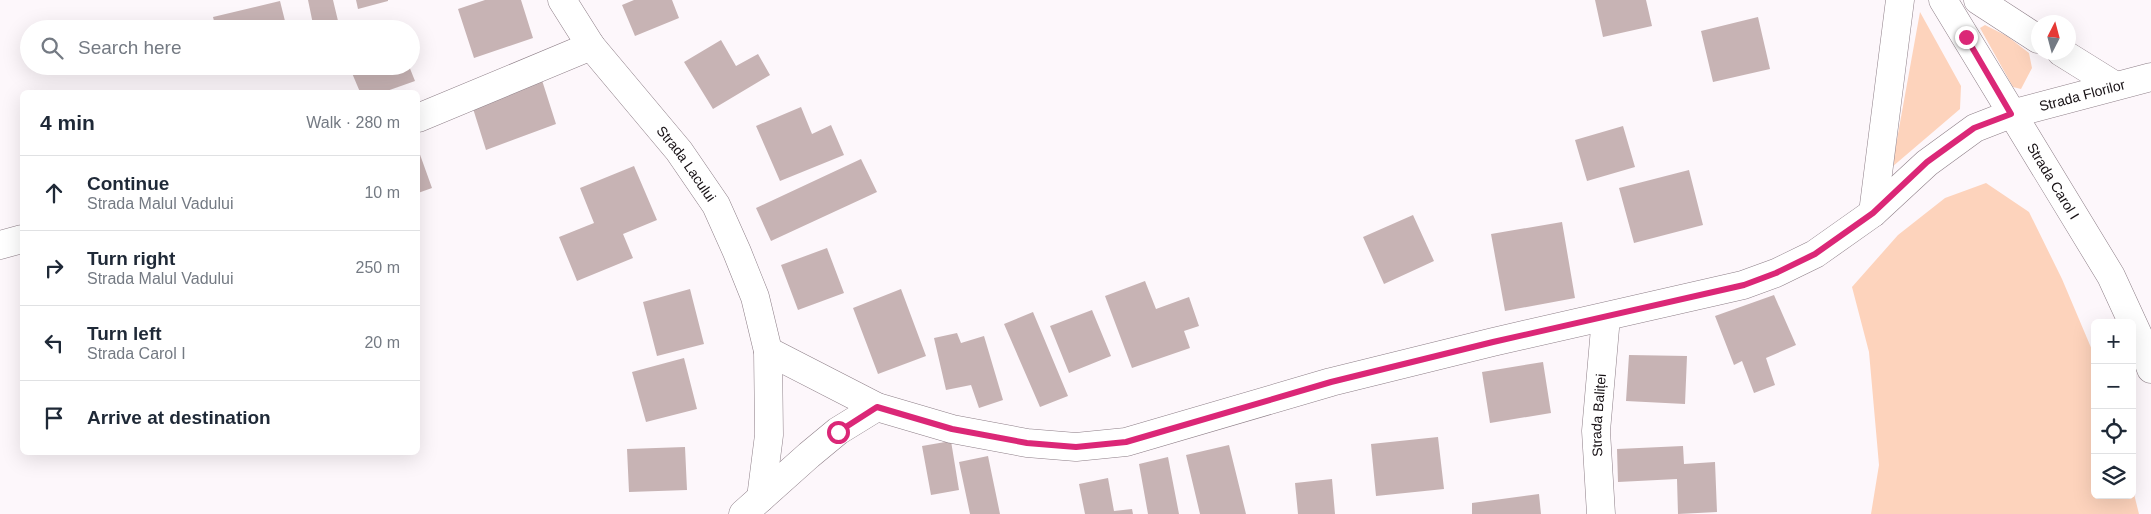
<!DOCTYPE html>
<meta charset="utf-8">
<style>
body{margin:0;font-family:Arial,sans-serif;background:#f6f6f7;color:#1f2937}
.controls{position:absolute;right:15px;bottom:15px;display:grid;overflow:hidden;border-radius:8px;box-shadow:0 5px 20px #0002}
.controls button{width:45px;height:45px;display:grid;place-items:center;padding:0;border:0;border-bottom:1px solid #e0e1e3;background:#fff;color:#1f2937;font:25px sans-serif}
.compass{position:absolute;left:2031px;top:15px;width:45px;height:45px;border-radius:50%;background:#fff;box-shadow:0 5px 20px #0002;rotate:6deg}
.stop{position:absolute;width:15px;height:15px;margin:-11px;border:4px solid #db2777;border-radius:50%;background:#fff}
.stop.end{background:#db2777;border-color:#fff;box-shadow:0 1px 5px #0008}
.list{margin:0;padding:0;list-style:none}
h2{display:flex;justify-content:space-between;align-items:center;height:65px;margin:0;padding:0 20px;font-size:21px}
h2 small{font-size:16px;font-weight:400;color:#747a83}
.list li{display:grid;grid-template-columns:32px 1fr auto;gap:15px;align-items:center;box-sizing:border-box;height:75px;padding:0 20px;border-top:1px solid #e0e1e3}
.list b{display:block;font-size:19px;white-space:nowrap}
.list p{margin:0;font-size:16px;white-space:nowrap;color:#747a83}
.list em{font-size:16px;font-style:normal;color:#747a83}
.icon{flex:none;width:28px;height:28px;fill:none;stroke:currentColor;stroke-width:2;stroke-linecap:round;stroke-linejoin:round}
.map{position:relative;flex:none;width:2151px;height:514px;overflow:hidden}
.search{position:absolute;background:#fff;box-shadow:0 5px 20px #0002;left:20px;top:20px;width:400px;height:55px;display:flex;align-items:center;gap:12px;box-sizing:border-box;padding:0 18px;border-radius:28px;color:#747a83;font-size:19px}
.panel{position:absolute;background:#fff;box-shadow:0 5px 20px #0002;left:20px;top:90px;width:400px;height:365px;border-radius:8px}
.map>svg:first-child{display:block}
.green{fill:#fdd3bc}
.building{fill:#c7b3b4}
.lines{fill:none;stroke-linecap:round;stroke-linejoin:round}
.minor-casing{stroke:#8d7e87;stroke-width:29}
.secondary-casing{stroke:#8d7e87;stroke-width:29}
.minor{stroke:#fff;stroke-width:28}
.secondary{stroke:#fff;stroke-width:28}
.route{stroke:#db2777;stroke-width:6}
.labels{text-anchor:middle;stroke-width:4;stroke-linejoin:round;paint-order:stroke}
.street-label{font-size:14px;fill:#161014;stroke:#fff}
</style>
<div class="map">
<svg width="2151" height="514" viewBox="0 0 2151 514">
<rect width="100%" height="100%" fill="#fdf7fb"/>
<path class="green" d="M 1920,12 L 1961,86 L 1960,109 L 1892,167 Z
M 1985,25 L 2007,36 L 2029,53 L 2032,68 L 2021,89 L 2013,87 L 1980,28 Z
M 1986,183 L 2029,212 L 2062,279 L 2095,357 L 2095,495 L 2132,495 L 2132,486 L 2139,514 L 1871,514 L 1879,465 L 1869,352 L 1852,287 L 1898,235 L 1945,198 Z"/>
<path class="building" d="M 308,0 L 333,0 L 339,25 L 314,29 Z
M 356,0 L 388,0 L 388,1 L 358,9 Z
M 485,0 L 521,0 L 533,38 L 474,58 L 458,9 Z
M 634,0 L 672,0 L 679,18 L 635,36 L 622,5 Z
M 1595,0 L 1646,0 L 1652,26 L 1603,37 Z
M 280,1 L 287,29 L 216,29 L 213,17 Z
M 1758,17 L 1770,69 L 1713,82 L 1701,31 Z
M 721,40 L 736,66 L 758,54 L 770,75 L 713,109 L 684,62 Z
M 349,66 L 409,66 L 415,81 L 384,92 L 360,92 Z
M 540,74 L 556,124 L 486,150 L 470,99 Z
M 801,107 L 812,134 L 831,125 L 844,155 L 780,181 L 756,126 Z
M 1623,126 L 1635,167 L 1587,181 L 1575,140 Z
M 418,149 L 432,188 L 418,193 Z
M 861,159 L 877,192 L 771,241 L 756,208 Z
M 634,166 L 657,220 L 623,234 L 633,258 L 577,281 L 559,237 L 594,223 L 580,188 Z
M 1689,170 L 1703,225 L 1634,243 L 1619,188 Z
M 1413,215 L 1434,261 L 1384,284 L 1363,237 Z
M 1562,222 L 1575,298 L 1505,311 L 1491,234 Z
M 827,248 L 844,293 L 798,310 L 781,265 Z
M 1145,281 L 1156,309 L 1189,297 L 1199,326 L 1184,331 L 1190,348 L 1132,368 L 1105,296 Z
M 690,289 L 704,344 L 657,356 L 643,302 Z
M 901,289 L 926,356 L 878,374 L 853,308 Z
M 1774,295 L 1796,345 L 1766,358 L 1775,385 L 1754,393 L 1742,361 L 1734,365 L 1715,316 Z
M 1092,310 L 1111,356 L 1069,373 L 1050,326 Z
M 1033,312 L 1068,396 L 1040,407 L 1004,324 Z
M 957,333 L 961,343 L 984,336 L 1003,400 L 979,408 L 971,385 L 946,390 L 934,338 Z
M 1629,355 L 1687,356 L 1685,404 L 1626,401 Z
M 684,358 L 697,409 L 646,422 L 632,372 Z
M 1543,362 L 1551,413 L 1490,423 L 1482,372 Z
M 1438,437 L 1444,489 L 1376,496 L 1371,444 Z
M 951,441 L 959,490 L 931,495 L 922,446 Z
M 1229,445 L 1246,514 L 1200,514 L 1186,455 Z
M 1683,446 L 1684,464 L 1715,462 L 1717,512 L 1678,514 L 1677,479 L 1618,482 L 1617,449 Z
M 685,447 L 687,490 L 629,492 L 627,449 Z
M 988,456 L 1000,514 L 970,514 L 959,462 Z
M 1168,457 L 1179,514 L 1148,514 L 1139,464 Z
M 1108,478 L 1114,511 L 1132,509 L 1133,514 L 1085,514 L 1079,484 Z
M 1332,479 L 1335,514 L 1298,514 L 1295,483 Z
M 1539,494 L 1541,514 L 1472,514 L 1472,503 Z"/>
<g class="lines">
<defs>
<g id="minor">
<path id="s1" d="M 562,0 L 591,46 L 679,151 L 716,205 L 737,252 L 755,297 L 768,351 L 769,435 L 761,498"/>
<path d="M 418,118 L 591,46"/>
<path d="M 0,245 L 22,239"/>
<path id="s2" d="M 768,351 L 877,407 L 952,429 L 1027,443 L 1076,447 L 1126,442 L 1331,382 L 1493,342 L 1743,285 L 1776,273 L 1815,254 L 1873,213 L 1927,163 L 1975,128 L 2011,114 L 2151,77"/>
<path d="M 743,514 L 809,455 L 838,431 L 877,407"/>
<path id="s3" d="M 1601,514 L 1596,431 L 1606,317"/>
</g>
<g id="secondary">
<path id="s4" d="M 1943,0 L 2111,276 L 2140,339 L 2151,369"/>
<path d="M 1978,0 L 2038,39"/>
<path d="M 2061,52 L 2114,85"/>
<path d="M 1873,213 L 1900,0"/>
</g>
</defs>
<use href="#minor" class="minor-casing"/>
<use href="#secondary" class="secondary-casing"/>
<use href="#minor" class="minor"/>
<use href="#secondary" class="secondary"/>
</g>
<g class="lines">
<path class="route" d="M 838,432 L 877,407 L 952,429 L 1027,443 L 1076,447 L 1126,442 L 1331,382 L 1493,342 L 1744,285 L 1776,273 L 1815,254 L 1873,213 L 1927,162 L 1974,128 L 2011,114 L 1966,37"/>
</g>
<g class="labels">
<g class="street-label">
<text dy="5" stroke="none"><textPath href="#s2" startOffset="1408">Strada Florilor</textPath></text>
<text dy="5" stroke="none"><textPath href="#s1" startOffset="206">Strada Lacului</textPath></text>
<text dy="5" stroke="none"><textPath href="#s4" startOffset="212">Strada Carol I</textPath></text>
<text dy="5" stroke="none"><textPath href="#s3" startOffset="99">Strada Baliței</textPath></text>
</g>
</g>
</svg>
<div class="controls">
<button>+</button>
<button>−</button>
<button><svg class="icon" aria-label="locate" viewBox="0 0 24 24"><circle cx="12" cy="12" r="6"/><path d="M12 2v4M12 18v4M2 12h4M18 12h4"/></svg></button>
<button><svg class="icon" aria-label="layers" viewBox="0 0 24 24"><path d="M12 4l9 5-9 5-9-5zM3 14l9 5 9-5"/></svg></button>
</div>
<svg class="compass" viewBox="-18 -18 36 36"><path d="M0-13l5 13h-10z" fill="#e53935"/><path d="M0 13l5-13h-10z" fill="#747a83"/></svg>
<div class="stop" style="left:838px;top:432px"></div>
<div class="stop end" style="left:1966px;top:37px"></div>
<div class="search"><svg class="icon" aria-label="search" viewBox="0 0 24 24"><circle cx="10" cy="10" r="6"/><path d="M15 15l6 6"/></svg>Search here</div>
<section class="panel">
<h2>4 min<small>Walk · 280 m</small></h2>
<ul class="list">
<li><svg class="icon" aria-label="ahead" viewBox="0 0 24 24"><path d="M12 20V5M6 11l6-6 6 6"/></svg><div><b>Continue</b><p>Strada Malul Vadului</p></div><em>10 m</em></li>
<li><svg class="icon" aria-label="right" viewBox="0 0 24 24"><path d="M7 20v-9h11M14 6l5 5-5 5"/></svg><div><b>Turn right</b><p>Strada Malul Vadului</p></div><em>250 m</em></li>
<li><svg class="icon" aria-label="left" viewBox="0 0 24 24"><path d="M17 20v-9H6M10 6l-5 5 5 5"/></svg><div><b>Turn left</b><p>Strada Carol I</p></div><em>20 m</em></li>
<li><svg class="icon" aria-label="arrive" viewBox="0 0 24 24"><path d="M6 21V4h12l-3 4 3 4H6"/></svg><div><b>Arrive at destination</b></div></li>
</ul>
</section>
</div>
